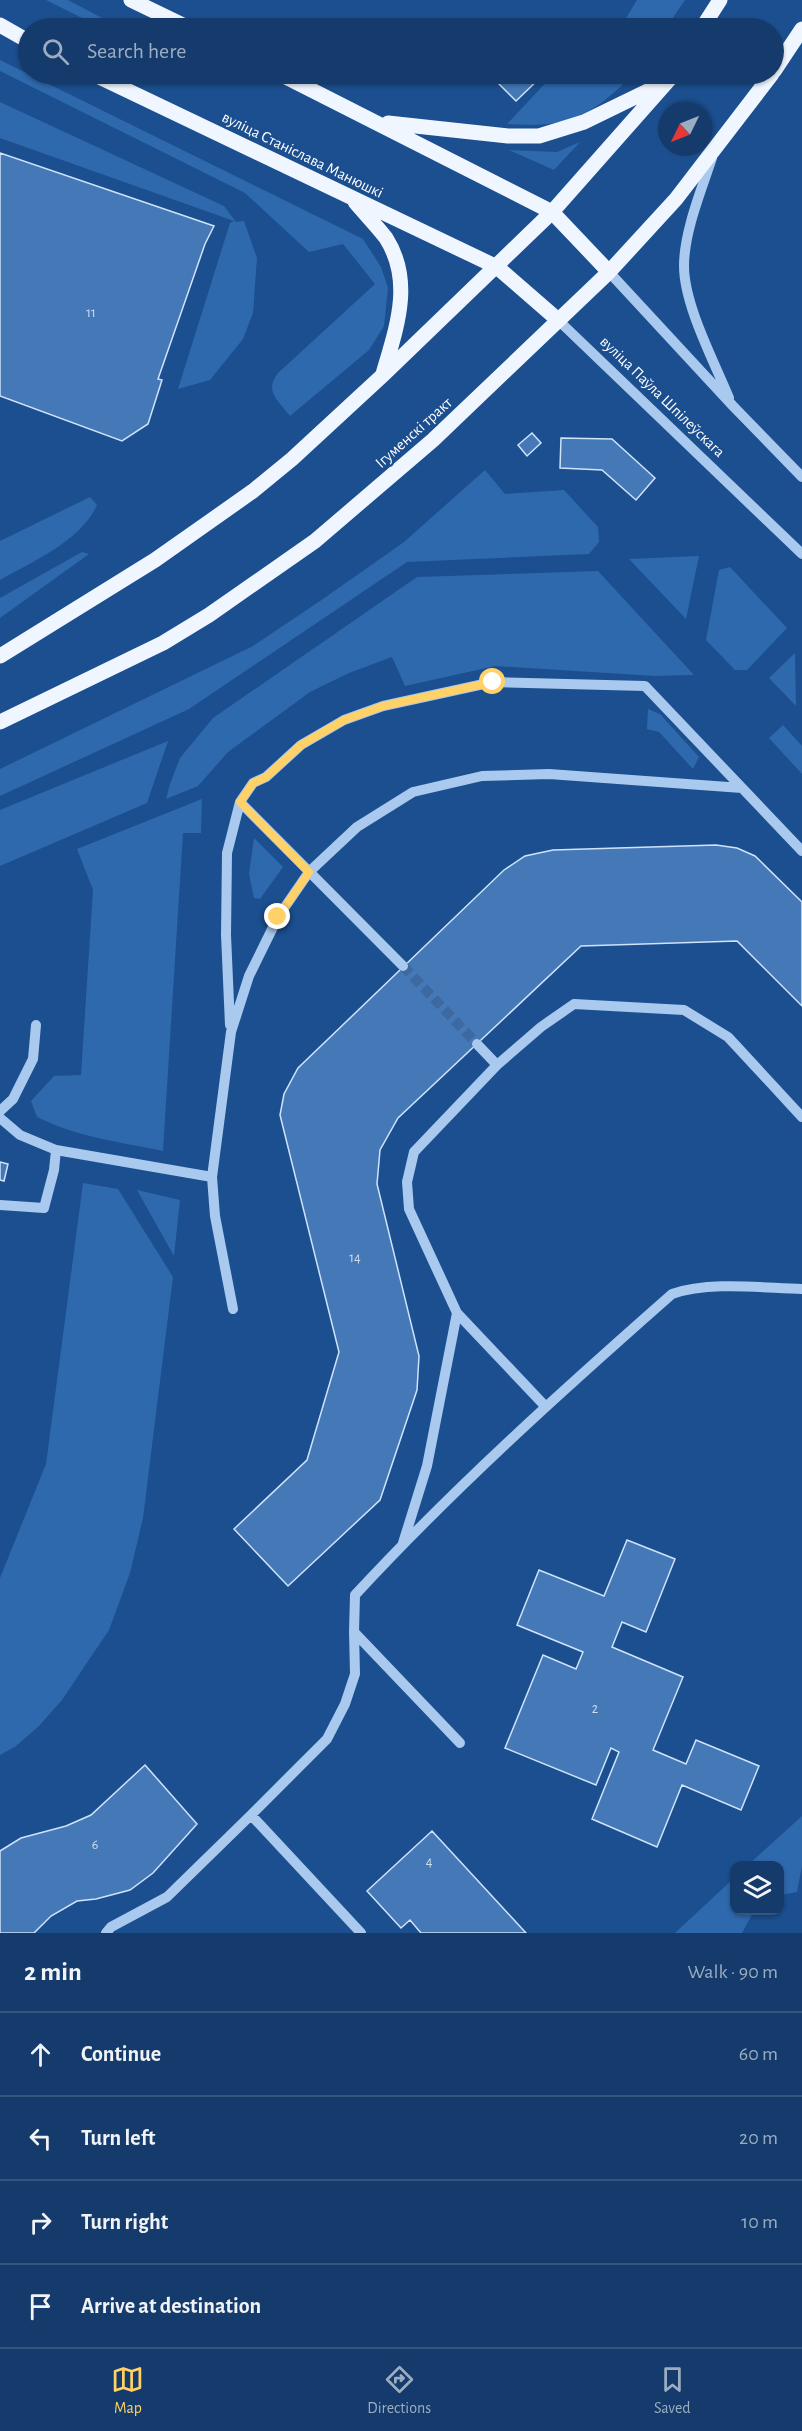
<!DOCTYPE html>
<meta charset="utf-8">
<style>
body{margin:0;font-family:"Alegreya Sans",sans-serif;background:#214673;color:#f1f3f6}
.controls{position:absolute;right:18px;bottom:18px;display:grid;overflow:hidden;border-radius:12px;box-shadow:0 2px 4px #0004}
.controls button{width:54px;height:54px;display:grid;place-items:center;padding:0;border:0;border-bottom:2px solid #33557e;background:#143b6b;color:#f1f3f6;font:30px sans-serif}
.compass{position:absolute;left:658px;top:102px;width:54px;height:54px;border-radius:50%;background:#143b6b;box-shadow:0 2px 4px #0004;rotate:227deg}
.stop{position:absolute;width:18px;height:18px;margin:-14px;border:4px solid #ffd166;border-radius:50%;background:#fff}
.stop.end{background:#ffd166;border-color:#fff;box-shadow:0 2px 6px #0008}
.list{margin:0;padding:0;list-style:none}
h2{display:flex;justify-content:space-between;align-items:center;height:78px;margin:0;padding:0 24px;font-size:26px}
h2 small{font-size:20px;font-weight:400;color:#9dadc1}
.list li{display:grid;grid-template-columns:39px 1fr auto;gap:18px;align-items:center;box-sizing:border-box;height:84px;padding:0 24px;border-top:2px solid #33557e}
.list b{display:block;font-size:22px;white-space:nowrap}
.list em{font-size:20px;font-style:normal;color:#9dadc1}
.icon{flex:none;width:33px;height:33px;fill:none;stroke:currentColor;stroke-width:2;stroke-linecap:round;stroke-linejoin:round}
.map{position:relative;flex:none;width:802px;height:1933px;overflow:hidden}
.search{position:absolute;background:#143b6b;box-shadow:0 2px 4px #0004;left:18px;right:18px;top:18px;height:66px;display:flex;align-items:center;gap:15px;box-sizing:border-box;padding:0 21px;border-radius:33px;color:#9dadc1;font-size:22px}
.sheet{height:414px;background:#143b6b}
nav{display:flex;justify-content:space-around;align-items:center;box-sizing:border-box;height:84px;border-top:2px solid #33557e;background:#143b6b;font-size:16px;color:#9dadc1}
nav a{display:grid;justify-items:center;gap:3px}
nav .on{color:#ffd166}
.map>svg:first-child{display:block}
.green{fill:#2e69ad}
.building{fill:#4478b7;stroke:#cfe3fa;stroke-width:1.5}
.lines{fill:none;stroke-linecap:round;stroke-linejoin:round}
.minor-tunnel{stroke:#3d69a0;stroke-width:10;stroke-dasharray:10 5;stroke-linecap:butt}
.minor{stroke:#a9c9ee;stroke-width:10}
.major{stroke:#f0f6ff;stroke-width:15}
.route{stroke:#ffd166;stroke-width:8}
.labels{text-anchor:middle;stroke-width:4.5;stroke-linejoin:round;paint-order:stroke}
.number-label{font-size:14px;fill:#d0dded}
.street-label{font-size:16px;fill:#fff;stroke:#1b4f8f}
</style>
<div class="map">
<svg width="802" height="1933" viewBox="0 0 802 1933">
<rect width="100%" height="100%" fill="#1b4f8f"/>
<path class="green" d="M 46,0 L 68,0 L 121,28 L 102,28 Z
M 637,0 L 685,0 L 666,28 L 620,28 Z
M 0,60 L 363,239 L 381,267 L 388,288 L 384,326 L 369,350 L 290,416 C 278,400 264,392 278,373 L 375,284 L 343,244 L 309,252 L 245,193 L 0,71 Z
M 554,74 L 572,74 L 577,77 L 581,74 L 633,74 C 593,116 566,129 507,124 Z
M 0,102 L 224,206 L 236,222 L 244,221 L 257,258 L 253,313 L 243,339 L 210,380 L 178,389 L 230,223 L 234,221 L 0,138 Z
M 580,142 L 554,170 L 509,150 L 557,152 Z
M 485,470 L 505,494 L 564,490 L 598,527 L 599,542 L 589,554 L 407,562 L 189,709 L 0,796 L 0,769 L 253,646 L 323,599 L 404,542 Z
M 90,497 L 97,505 C 80,542 33,561 0,580 L 0,541 Z
M 82,552 L 89,554 L 0,618 L 0,598 Z
M 699,556 L 686,619 L 629,559 Z
M 730,567 L 787,628 L 747,670 L 735,670 L 706,640 L 719,570 Z
M 598,571 L 694,675 L 655,676 L 495,666 L 405,686 L 392,657 L 349,673 L 310,692 L 228,752 L 198,786 L 166,799 L 170,784 L 180,758 L 213,718 L 417,577 Z
M 795,653 L 796,706 L 769,678 Z
M 648,709 L 660,714 L 699,757 L 693,769 L 659,732 L 647,729 Z
M 783,725 L 802,746 L 802,774 L 769,738 Z
M 168,741 L 147,803 L 0,866 L 0,810 Z
M 202,799 L 201,833 L 183,833 L 163,1151 C 121,1142 76,1137 37,1117 L 31,1101 L 54,1076 L 81,1075 L 93,890 L 77,849 Z
M 254,838 L 283,867 L 260,899 L 254,898 L 249,874 Z
M 83,1183 L 118,1189 L 173,1277 L 143,1518 L 130,1573 L 109,1630 L 62,1700 L 39,1726 L 16,1746 L 0,1755 L 0,1578 L 46,1464 Z
M 137,1190 L 180,1200 L 174,1256 Z
M 802,1816 L 802,1866 L 797,1892 L 780,1895 L 780,1866 L 748,1865 Z
M 734,1878 L 734,1910 L 754,1911 L 742,1933 L 675,1933 Z"/>
<path class="building" d="M 503,74 L 544,74 L 516,101 L 496,81 Z
M 0,153 L 214,226 L 205,244 L 158,379 L 162,380 L 148,424 L 122,441 L 0,396 Z
M 532,433 L 541,443 L 527,456 L 518,445 Z
M 561,438 L 612,439 L 655,478 L 636,500 L 602,470 L 560,468 Z
M 716,845 L 737,848 L 755,856 L 802,902 L 802,1006 L 737,941 L 581,946 L 398,1118 L 380,1150 L 377,1184 L 419,1356 L 417,1390 L 380,1500 L 288,1586 L 234,1529 L 307,1460 L 339,1352 L 280,1115 L 284,1094 L 298,1068 L 504,870 L 525,856 L 553,850 Z
M 0,1162 L 8,1164 L 4,1181 L 0,1180 Z
M 627,1540 L 675,1559 L 646,1632 L 622,1622 L 612,1647 L 683,1677 L 653,1750 L 686,1764 L 696,1740 L 759,1766 L 741,1810 L 682,1785 L 657,1847 L 592,1819 L 619,1752 L 611,1748 L 596,1785 L 505,1748 L 543,1655 L 576,1669 L 583,1652 L 517,1625 L 539,1570 L 604,1596 Z
M 145,1765 L 197,1824 L 153,1873 L 130,1890 L 96,1899 L 77,1901 L 51,1916 L 34,1933 L 0,1933 L 0,1851 L 21,1838 L 66,1826 L 91,1815 Z
M 432,1831 L 526,1933 L 421,1933 L 410,1920 L 401,1928 L 367,1891 Z"/>
<g class="lines">
<path class="minor-tunnel" d="M 403,966 L 477,1044"/>
<path class="minor" d="M 712,158 C 701,191 684,232 684,266 C 684,305 714,361 729,398
M 609,272 L 733,406 L 802,477
M 558,320 L 802,554
M 240,802 L 403,966
M 230,1025 L 226,935 L 227,853 L 240,802 L 253,783 L 266,777 L 301,745 L 344,720 L 383,706 L 493,682 L 645,686 L 802,851
M 477,1044 L 497,1065
M 0,1111 L 13,1099 L 33,1059 L 36,1025
M 0,1118 L 20,1135 L 56,1150 L 212,1177 L 231,1032 L 249,976 L 278,917 L 309,872 L 357,827 L 413,792 L 482,776 L 549,774 L 742,788
M 212,1177 L 215,1216 L 233,1309
M 0,1205 L 44,1208 L 54,1170 L 56,1150
M 457,1313 L 545,1406
M 403,1543 L 427,1466 L 457,1313 L 409,1209 L 407,1182 L 414,1152 L 497,1065 L 541,1027 L 574,1004 L 684,1010 L 728,1037 L 802,1117
M 460,1743 L 354,1632 L 355,1595 C 454,1488 563,1390 672,1294 C 710,1281 762,1288 802,1289
M 251,1815 L 327,1739 L 345,1704 L 355,1674 L 354,1632
M 106,1933 L 111,1927 L 167,1897 L 251,1815 L 361,1933"/>
<path class="major" d="M 131,0 L 189,28
M 0,25 L 28,41
M 702,28 L 720,0
M 774,71 L 802,29
M 93,74 L 497,267 L 558,320
M 280,74 L 552,212 L 609,272
M 388,123 L 508,136 L 539,136 L 584,122 L 662,84
M 355,202 C 365,214 377,226 386,238 C 414,282 396,329 383,374
M 0,656 L 155,560 L 253,491 L 292,459 L 383,375 L 552,212 L 674,74
M 0,722 L 163,643 L 209,615 L 315,541 L 433,440 L 609,272 L 676,199 L 772,74"/>
</g>
<g class="lines">
<path class="route" d="M 278,917 L 309,872 L 240,802 L 253,783 L 266,777 L 301,745 L 344,720 L 383,706 L 493,682"/>
</g>
<g class="labels">
<g class="number-label">
<text x="91" y="317">11</text>
<text x="355" y="1262">14</text>
<text x="595" y="1713">2</text>
<text x="95" y="1849">6</text>
<text x="429" y="1866">4</text>
</g>
<g class="street-label">
<text transform="translate(303 154) rotate(26)" y="6">вуліца Станіслава Манюшкі</text>
<text transform="translate(663 396) rotate(44)" y="6">вуліца Паўла Шпілеўскага</text>
<text transform="translate(413 432) rotate(-42)" y="6">Ігуменскі тракт</text>
</g>
</g>
</svg>
<div class="controls">
<button><svg class="icon" aria-label="layers" viewBox="0 0 24 24"><path d="M12 4l9 5-9 5-9-5zM3 14l9 5 9-5"/></svg></button>
</div>
<svg class="compass" viewBox="-18 -18 36 36"><path d="M0-13l5 13h-10z" fill="#e53935"/><path d="M0 13l5-13h-10z" fill="#9dadc1"/></svg>
<div class="stop" style="left:493px;top:682px"></div>
<div class="stop end" style="left:278px;top:917px"></div>
<div class="search"><svg class="icon" aria-label="search" viewBox="0 0 24 24"><circle cx="10" cy="10" r="6"/><path d="M15 15l6 6"/></svg>Search here</div>
</div>
<section class="sheet">
<h2>2 min<small>Walk · 90 m</small></h2>
<ul class="list">
<li><svg class="icon" aria-label="ahead" viewBox="0 0 24 24"><path d="M12 20V5M6 11l6-6 6 6"/></svg><div><b>Continue</b></div><em>60 m</em></li>
<li><svg class="icon" aria-label="left" viewBox="0 0 24 24"><path d="M17 20v-9H6M10 6l-5 5 5 5"/></svg><div><b>Turn left</b></div><em>20 m</em></li>
<li><svg class="icon" aria-label="right" viewBox="0 0 24 24"><path d="M7 20v-9h11M14 6l5 5-5 5"/></svg><div><b>Turn right</b></div><em>10 m</em></li>
<li><svg class="icon" aria-label="arrive" viewBox="0 0 24 24"><path d="M6 21V4h12l-3 4 3 4H6"/></svg><div><b>Arrive at destination</b></div></li>
</ul>
</section>
<nav>
<a class="on"><svg class="icon" aria-label="map" viewBox="0 0 24 24"><path d="M3 6l6-2 6 2 6-2v14l-6 2-6-2-6 2zM9 4v14M15 6v14"/></svg>Map</a>
<a><svg class="icon" aria-label="directions" viewBox="0 0 24 24"><path d="M12 3l9 9-9 9-9-9zM9 14v-3h6M13 9l2 2-2 2"/></svg>Directions</a>
<a><svg class="icon" aria-label="saved" viewBox="0 0 24 24"><path d="M7 4h10v16l-5-4-5 4z"/></svg>Saved</a>
</nav>
